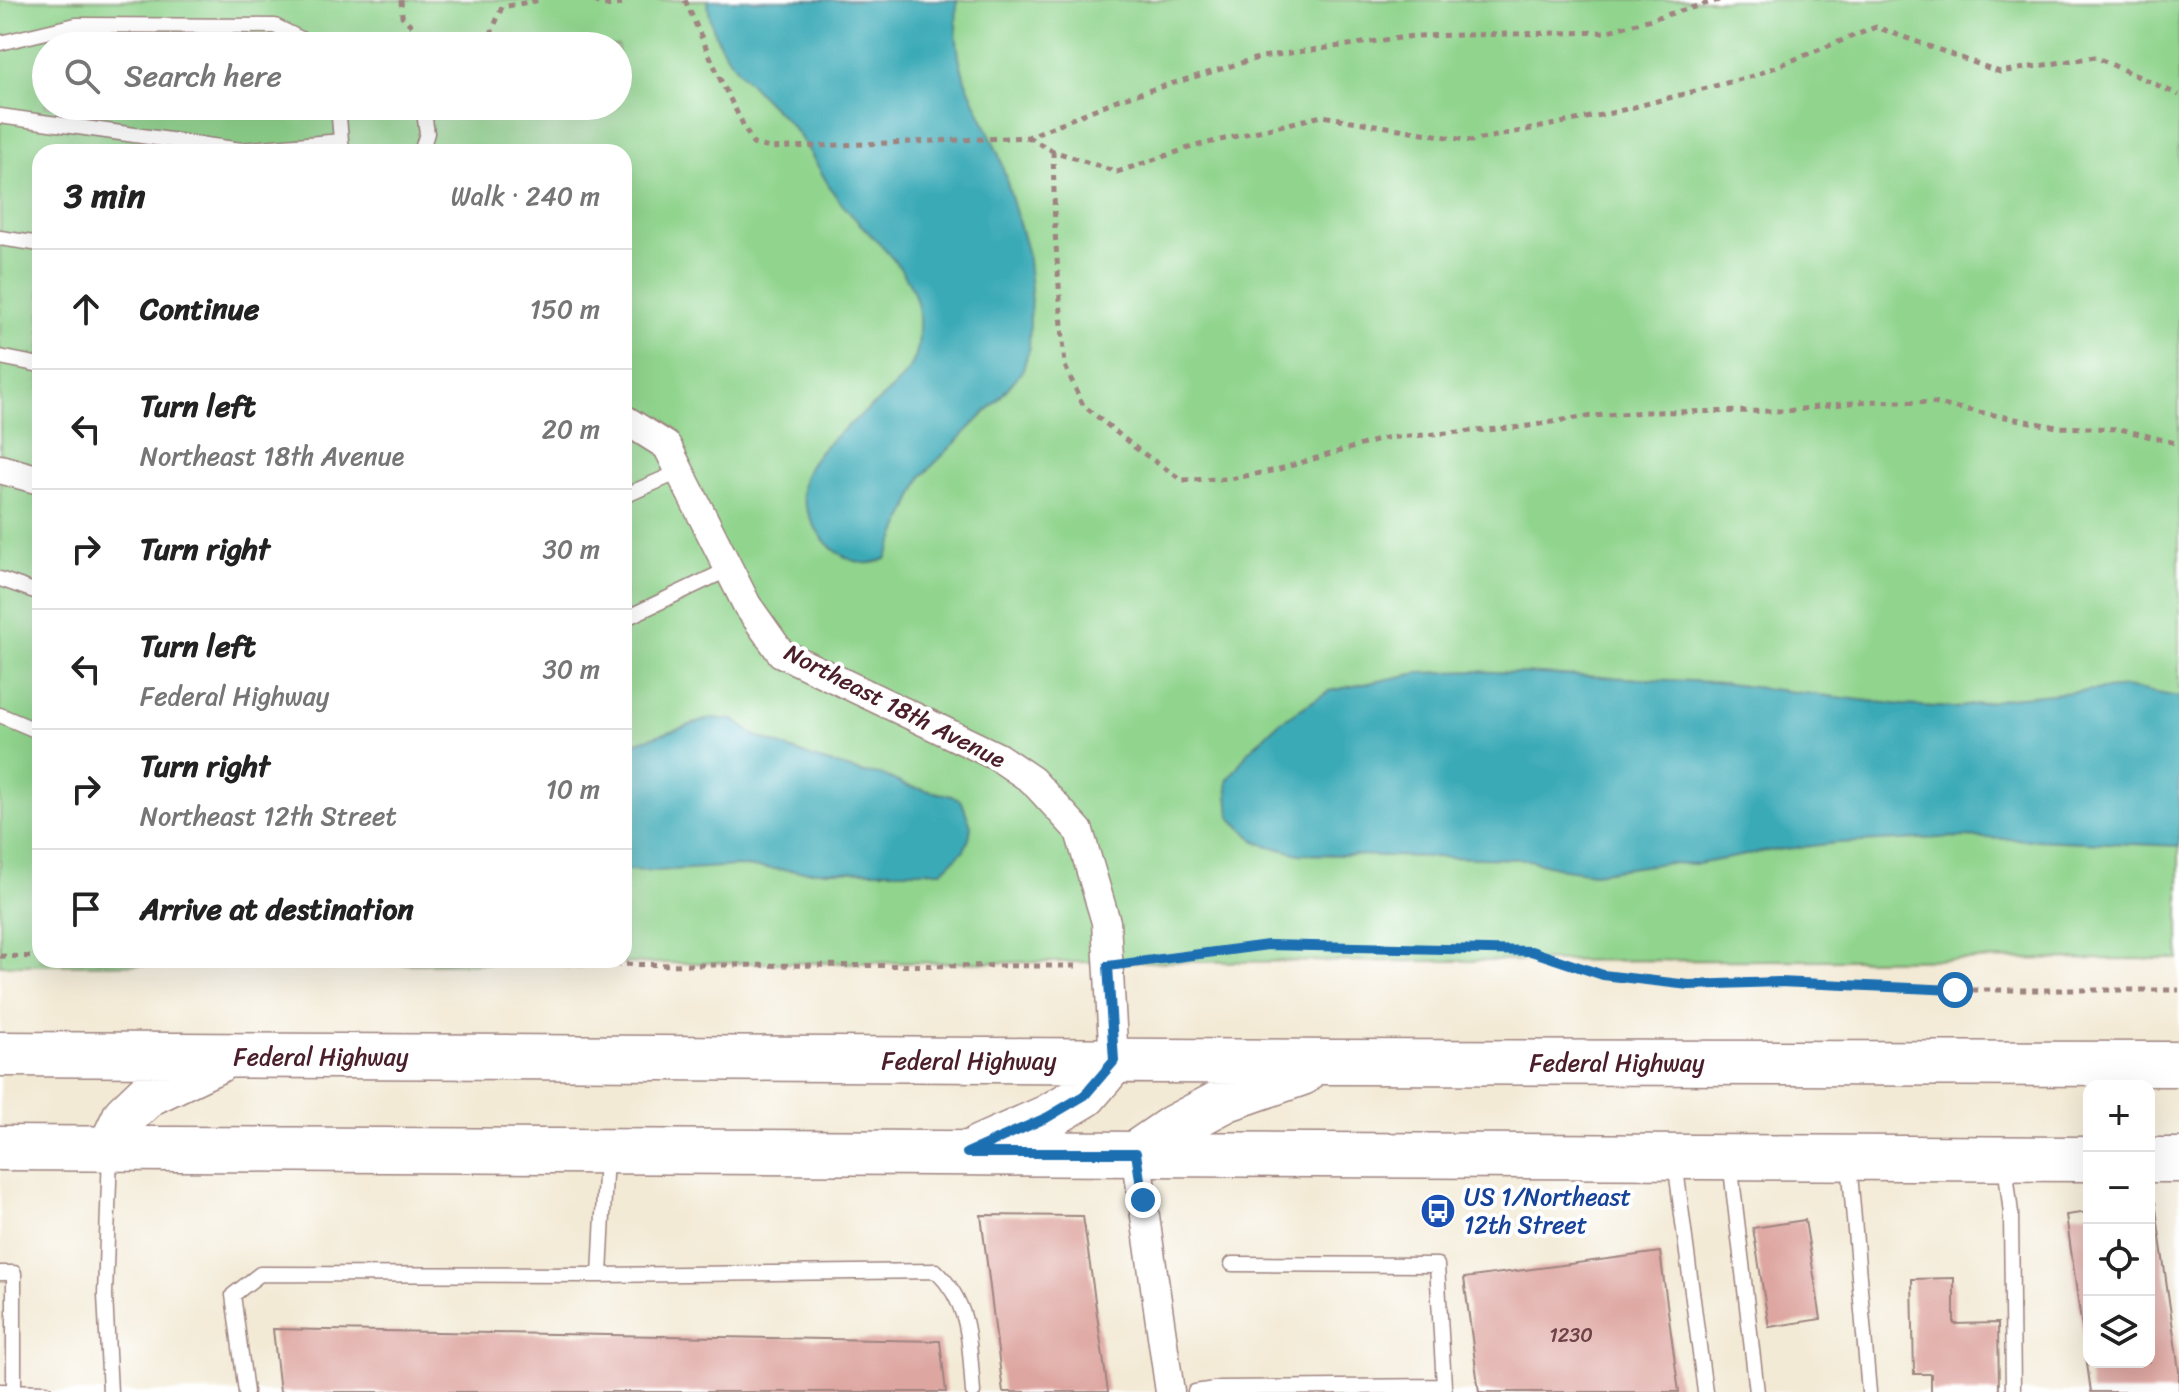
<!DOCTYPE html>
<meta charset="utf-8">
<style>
body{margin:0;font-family:Sriracha,sans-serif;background:#f2f2f2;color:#222}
.controls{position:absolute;right:24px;bottom:24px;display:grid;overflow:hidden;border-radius:16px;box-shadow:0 8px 32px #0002}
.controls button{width:72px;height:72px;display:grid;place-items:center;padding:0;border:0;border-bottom:2px solid #e0e0e0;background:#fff;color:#222;font:40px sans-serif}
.stop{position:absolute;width:24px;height:24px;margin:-18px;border:6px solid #1f6fb2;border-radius:50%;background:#fff}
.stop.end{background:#1f6fb2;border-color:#fff;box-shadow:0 2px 8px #0008}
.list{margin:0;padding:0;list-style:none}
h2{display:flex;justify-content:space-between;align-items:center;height:104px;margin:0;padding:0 32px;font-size:34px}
h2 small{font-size:26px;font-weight:400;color:#767676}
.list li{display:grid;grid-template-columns:52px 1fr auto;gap:24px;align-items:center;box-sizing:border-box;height:120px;padding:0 32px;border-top:2px solid #e0e0e0}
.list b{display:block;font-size:30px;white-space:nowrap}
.list p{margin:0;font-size:26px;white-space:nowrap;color:#767676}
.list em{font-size:26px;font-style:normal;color:#767676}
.icon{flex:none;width:44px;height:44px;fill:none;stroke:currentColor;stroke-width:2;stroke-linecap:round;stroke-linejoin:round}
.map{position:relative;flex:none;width:2179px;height:1392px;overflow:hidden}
.search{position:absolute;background:#fff;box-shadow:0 8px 32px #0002;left:32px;top:32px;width:600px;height:88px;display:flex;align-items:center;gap:20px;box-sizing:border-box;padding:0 28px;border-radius:44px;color:#767676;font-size:30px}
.panel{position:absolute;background:#fff;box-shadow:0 8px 32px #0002;left:32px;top:144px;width:600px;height:824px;border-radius:24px}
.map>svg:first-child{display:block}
.green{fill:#90d48d;stroke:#6d7a5c;stroke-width:2;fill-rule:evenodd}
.water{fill:#3aaab7;stroke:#426471;stroke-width:2}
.building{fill:#dea6a0}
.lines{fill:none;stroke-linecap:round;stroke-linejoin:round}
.service-casing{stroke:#9e8480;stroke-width:17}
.minor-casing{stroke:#9e8480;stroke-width:31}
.primary-casing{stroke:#9e8480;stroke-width:47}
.path{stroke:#9e8480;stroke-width:5;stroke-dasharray:6 6;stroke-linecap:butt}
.service{stroke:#fff;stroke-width:14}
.minor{stroke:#fff;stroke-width:28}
.primary{stroke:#fff;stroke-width:44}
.route{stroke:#1f6fb2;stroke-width:10}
.labels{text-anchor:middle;stroke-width:8;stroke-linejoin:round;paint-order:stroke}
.number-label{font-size:20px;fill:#6f4148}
.street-label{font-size:24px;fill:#4a1f2b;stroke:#fff}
.transit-label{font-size:24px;fill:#164399;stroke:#fff;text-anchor:start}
</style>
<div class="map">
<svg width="2179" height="1392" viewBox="0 0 2179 1392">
<rect width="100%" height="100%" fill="#fff"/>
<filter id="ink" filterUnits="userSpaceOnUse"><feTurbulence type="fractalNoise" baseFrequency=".0125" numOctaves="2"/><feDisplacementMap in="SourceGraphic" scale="16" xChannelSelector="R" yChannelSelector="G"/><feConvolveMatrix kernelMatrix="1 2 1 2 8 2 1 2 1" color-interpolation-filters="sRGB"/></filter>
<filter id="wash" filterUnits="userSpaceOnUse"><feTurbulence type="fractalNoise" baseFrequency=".006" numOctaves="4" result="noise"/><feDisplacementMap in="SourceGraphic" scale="32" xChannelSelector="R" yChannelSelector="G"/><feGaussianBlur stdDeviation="1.8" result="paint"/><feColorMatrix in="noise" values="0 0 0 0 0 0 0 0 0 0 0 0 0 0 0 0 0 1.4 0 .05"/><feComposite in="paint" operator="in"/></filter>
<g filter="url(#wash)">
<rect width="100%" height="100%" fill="#f3ead5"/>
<path class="green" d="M 0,0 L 2179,0 L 2179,959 L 0,965 ZM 46,46 L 618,46 L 618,106 L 46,106 ZM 40,152 L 624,152 L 624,960 L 40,960 Z"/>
<path class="water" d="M 708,0 L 957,0 L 956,32 L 959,57 L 965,80 L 999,155 L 1027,251 L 1031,290 L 1029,348 L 1023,370 L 996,402 L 922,476 L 886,559 C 868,566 856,564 840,554 C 826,546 817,532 810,517 C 805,506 800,495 803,483 C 811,439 890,405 912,364 C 920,350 919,331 919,316 C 916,267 865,235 838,199 C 821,177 811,148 792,127 C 758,89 709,55 708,0 Z
M 1474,671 L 1712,682 L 1902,705 L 1955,708 L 2010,698 L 2126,687 L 2179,697 L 2179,846 L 1961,837 L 1837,843 L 1768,851 L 1698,864 L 1664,863 L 1594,873 L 1564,869 L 1524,859 L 1299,854 L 1258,843 L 1230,817 L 1227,781 L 1248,752 L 1280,722 L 1329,691 L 1418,673 Z
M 712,718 L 734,720 L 754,735 L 813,758 L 864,773 L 883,775 L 907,786 L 952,796 L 962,802 L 971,826 L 969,839 L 964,850 L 942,871 L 799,871 L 737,866 L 656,871 L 624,870 L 624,746 Z"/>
<g id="blocks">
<path class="building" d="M 2155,1202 L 2179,1371 L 2179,1392 L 2091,1392 L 2066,1215 L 2089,1212 L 2089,1362 L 2149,1362 L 2149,1203 Z
M 981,1215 L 1083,1216 L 1108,1392 L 1003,1392 Z
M 1805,1220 L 1821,1319 L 1769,1327 L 1753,1228 Z
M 1660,1252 L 1679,1392 L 1479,1392 L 1464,1278 Z
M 1954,1278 L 1954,1324 L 1998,1323 L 1999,1392 L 1931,1392 L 1931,1374 L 1914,1374 L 1912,1279 Z
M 273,1329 L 940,1341 L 946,1392 L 280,1392 Z"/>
</g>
</g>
<g filter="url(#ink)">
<use href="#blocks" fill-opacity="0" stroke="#9e8480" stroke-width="2"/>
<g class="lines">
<defs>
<path id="service" d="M 0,43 L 76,25 L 275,26 L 305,41 L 309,46
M 338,106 L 342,152
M 0,116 L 241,150 L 341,141
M 421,152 L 427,133 L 423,106
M 0,238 L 40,244
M 0,357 L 40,365
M 624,496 L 679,472
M 0,579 L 40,593
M 624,619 L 729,569
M 0,715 L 40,732
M 110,1153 L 105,1295 L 110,1392
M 606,1155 L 600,1275 L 936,1271 C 972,1306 969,1345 973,1392
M 1675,1161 L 1705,1392
M 1730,1161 L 1757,1392
M 1849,1162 L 1869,1392
M 2005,1163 L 2011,1214 L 2013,1392
M 1232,1264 L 1437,1265 L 1444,1386
M 0,1273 L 14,1273 L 14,1391
M 0,1391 L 46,1392
M 246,1392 L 233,1295 L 260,1274 L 600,1275
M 1195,1392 L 1221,1388 L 1444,1386 L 1445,1392"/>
<path id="minor" d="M 624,419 L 667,446 L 747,605 L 781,653 L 998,757 L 1032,780 L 1079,831 L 1106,922 L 1114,1061
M 0,469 L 40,480
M 1136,1153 L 1170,1392"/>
<path id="primary" d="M 0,1054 L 1335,1062 L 2179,1064
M 980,1147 L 1048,1117 L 1085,1095 L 1114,1061
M 0,1148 L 2089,1159
M 110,1148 L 125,1116 L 148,1094 L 217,1061
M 1136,1153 L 1174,1127 L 1227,1099 L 1302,1073
M 2149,1160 L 2179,1160"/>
</defs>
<use href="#service" class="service-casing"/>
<use href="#minor" class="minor-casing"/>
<use href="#primary" class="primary-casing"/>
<path class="path" d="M 401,0 L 402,16 L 431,46
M 594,0 L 603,6 L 624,4 L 626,0
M 685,0 L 721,81 L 753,144 L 770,148 L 1028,137 L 1117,100 L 1261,57 L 1414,36 L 1605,32 L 1719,0
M 486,46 L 502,7 L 540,0
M 475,106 L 488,112 L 493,106
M 1028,137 L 1053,151 L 1117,172 L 1195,146 L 1322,116 L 1471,141 L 1611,113 L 1753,76 L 1876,27 L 2000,72 L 2095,57 L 2179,95
M 1053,151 L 1055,232 L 1065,366 L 1083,405 L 1137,449 L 1182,480 L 1230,479 L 1276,470 L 1385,438 L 1523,427 L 1581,417 L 1644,412 L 1786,411 L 1867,401 L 1932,403 L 2057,427 L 2120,429 L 2179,444
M 0,956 L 40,957
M 218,960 L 692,965 L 1077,966
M 1138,962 L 1268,945 L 1531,951 L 1603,975 L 1689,985 L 1779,982 L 1955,990 L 2179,990"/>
<use href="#service" class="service"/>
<use href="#minor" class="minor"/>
<use href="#primary" class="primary"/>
</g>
</g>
<g class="lines" filter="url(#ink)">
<path class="route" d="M 1143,1200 L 1136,1153 L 967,1153 L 1048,1117 L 1085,1095 L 1114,1061 L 1108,966 L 1268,945 L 1531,951 L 1603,975 L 1689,985 L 1779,982 L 1955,990"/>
</g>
<defs>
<symbol id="bus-disc" viewBox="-11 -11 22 22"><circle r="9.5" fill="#1a4fb4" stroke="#fff"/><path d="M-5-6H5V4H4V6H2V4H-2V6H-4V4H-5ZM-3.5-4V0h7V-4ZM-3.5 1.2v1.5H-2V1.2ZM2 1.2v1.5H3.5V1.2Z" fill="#fff"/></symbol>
</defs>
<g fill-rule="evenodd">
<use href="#bus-disc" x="1418" y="1191" width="40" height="40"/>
</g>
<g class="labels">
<g class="number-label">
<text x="1571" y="1342">1230</text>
</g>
<g class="street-label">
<text transform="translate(895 706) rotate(27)" y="8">Northeast 18th Avenue</text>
<text x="321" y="1065">Federal Highway</text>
<text x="969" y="1069">Federal Highway</text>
<text x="1617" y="1071">Federal Highway</text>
</g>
<g class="transit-label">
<text x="1464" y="1205">US 1/Northeast<tspan x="1464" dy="28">12th Street</tspan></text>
</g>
</g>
</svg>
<div class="controls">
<button>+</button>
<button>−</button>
<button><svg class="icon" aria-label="locate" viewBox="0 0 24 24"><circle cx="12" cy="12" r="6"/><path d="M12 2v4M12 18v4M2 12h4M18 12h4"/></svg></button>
<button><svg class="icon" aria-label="layers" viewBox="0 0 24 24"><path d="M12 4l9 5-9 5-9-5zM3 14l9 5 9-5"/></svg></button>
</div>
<div class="stop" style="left:1955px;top:990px"></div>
<div class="stop end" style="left:1143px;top:1200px"></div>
<div class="search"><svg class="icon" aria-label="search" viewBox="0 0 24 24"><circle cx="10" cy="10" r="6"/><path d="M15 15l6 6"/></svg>Search here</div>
<section class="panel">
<h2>3 min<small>Walk · 240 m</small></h2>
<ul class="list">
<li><svg class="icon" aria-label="ahead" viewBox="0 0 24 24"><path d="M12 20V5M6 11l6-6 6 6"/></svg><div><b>Continue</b></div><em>150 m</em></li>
<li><svg class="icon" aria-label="left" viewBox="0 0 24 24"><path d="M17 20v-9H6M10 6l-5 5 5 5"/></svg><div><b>Turn left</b><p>Northeast 18th Avenue</p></div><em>20 m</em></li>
<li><svg class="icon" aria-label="right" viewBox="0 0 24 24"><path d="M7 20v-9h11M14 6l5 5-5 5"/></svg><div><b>Turn right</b></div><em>30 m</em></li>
<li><svg class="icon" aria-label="left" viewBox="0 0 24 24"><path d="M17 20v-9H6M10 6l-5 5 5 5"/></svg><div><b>Turn left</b><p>Federal Highway</p></div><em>30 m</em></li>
<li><svg class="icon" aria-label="right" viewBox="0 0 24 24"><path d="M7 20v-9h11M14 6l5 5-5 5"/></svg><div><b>Turn right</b><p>Northeast 12th Street</p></div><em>10 m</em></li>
<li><svg class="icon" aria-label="arrive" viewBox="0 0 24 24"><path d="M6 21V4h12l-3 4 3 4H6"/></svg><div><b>Arrive at destination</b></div></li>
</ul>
</section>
</div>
